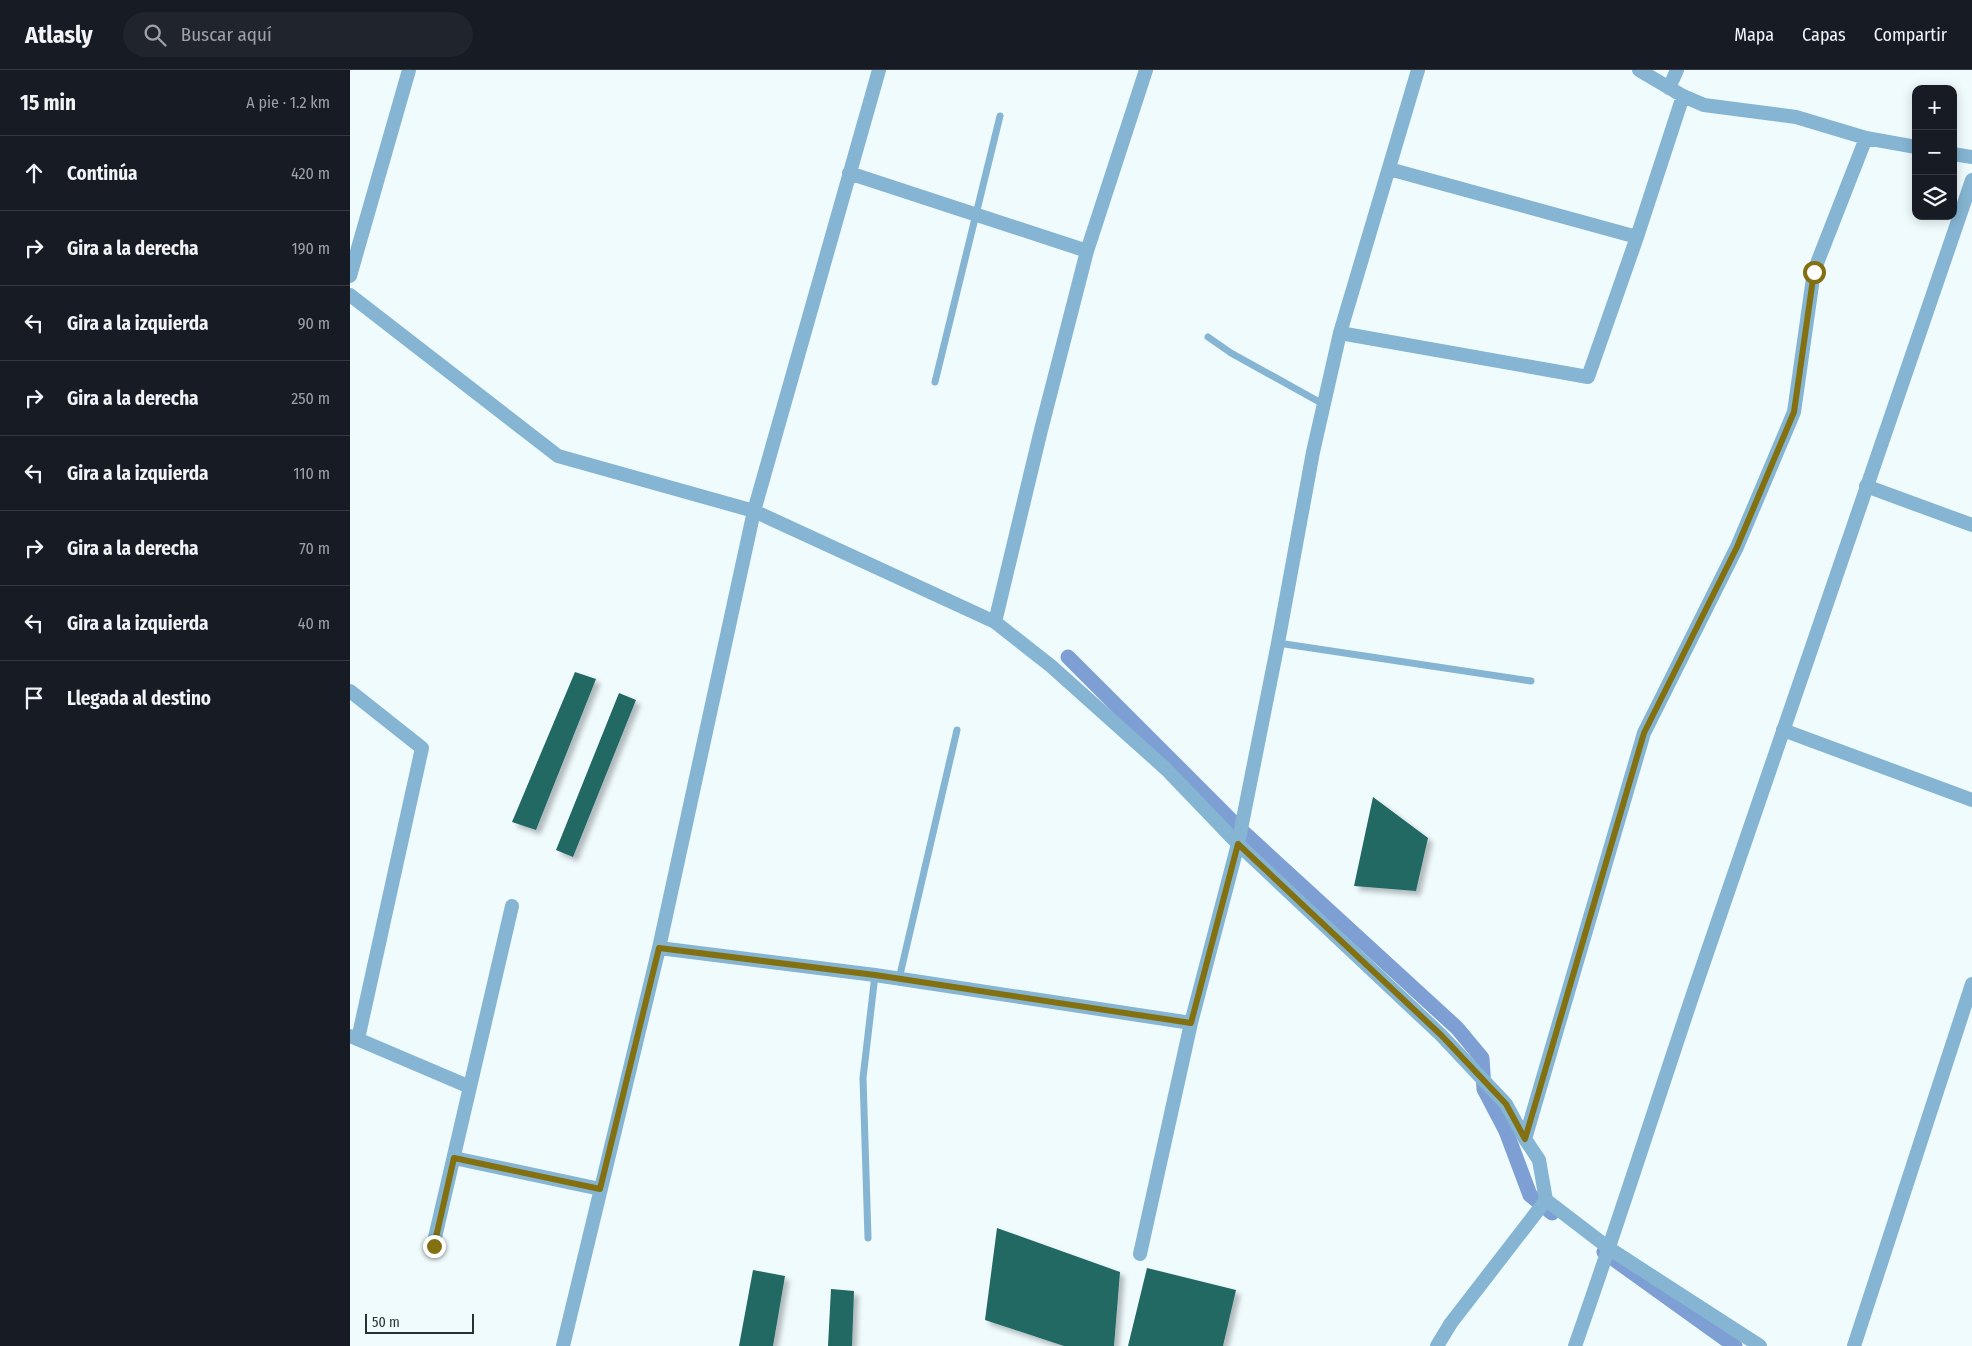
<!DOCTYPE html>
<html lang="es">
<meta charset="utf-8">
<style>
body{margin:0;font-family:"Fira Sans Condensed",sans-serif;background:#20242c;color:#f1f3f6}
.controls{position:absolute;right:15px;top:15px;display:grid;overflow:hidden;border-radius:10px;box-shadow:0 2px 12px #0003}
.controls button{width:45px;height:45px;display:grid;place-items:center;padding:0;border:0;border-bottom:1px solid #363941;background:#171b24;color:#f1f3f6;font:25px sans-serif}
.scale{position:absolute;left:15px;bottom:12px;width:109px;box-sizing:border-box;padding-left:5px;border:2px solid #293032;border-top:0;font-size:14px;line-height:18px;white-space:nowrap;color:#293032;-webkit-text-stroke:4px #f0fbfe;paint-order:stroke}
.stop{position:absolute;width:15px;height:15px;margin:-11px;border:4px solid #837010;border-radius:50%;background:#fff}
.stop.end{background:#837010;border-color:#fff;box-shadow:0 1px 5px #0008}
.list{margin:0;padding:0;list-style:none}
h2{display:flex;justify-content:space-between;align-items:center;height:65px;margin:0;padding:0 20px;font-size:21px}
h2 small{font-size:16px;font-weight:400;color:#9ea1a6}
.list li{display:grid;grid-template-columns:32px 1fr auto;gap:15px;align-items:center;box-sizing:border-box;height:75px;padding:0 20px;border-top:1px solid #363941}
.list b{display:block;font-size:19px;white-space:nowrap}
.list em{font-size:16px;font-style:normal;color:#9ea1a6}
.icon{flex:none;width:28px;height:28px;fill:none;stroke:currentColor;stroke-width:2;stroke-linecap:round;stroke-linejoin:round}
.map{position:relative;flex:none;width:1622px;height:1276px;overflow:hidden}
header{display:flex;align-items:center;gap:30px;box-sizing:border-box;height:70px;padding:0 25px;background:#171b24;border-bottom:1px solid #363941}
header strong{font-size:24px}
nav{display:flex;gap:28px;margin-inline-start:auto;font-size:18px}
.search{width:350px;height:45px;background:#20242c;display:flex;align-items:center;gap:12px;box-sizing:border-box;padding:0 18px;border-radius:28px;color:#9ea1a6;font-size:19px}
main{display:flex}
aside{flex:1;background:#171b24}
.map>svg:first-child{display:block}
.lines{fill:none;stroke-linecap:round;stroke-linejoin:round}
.canal{stroke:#7d9fd3;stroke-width:15}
.building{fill:#226864;filter:url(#shadow)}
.service{stroke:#85b5d2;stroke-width:7}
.minor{stroke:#85b5d2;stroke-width:14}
.tertiary{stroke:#85b5d2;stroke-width:14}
.route{stroke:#837010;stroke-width:6}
</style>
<header>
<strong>Atlasly</strong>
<div class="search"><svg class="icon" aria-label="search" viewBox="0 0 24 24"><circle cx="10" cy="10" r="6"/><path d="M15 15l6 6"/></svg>Buscar aquí</div>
<nav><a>Mapa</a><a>Capas</a><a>Compartir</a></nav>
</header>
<main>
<aside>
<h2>15 min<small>A pie · 1.2 km</small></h2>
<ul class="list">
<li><svg class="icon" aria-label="ahead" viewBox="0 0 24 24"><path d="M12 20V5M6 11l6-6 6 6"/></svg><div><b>Continúa</b></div><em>420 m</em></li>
<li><svg class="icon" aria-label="right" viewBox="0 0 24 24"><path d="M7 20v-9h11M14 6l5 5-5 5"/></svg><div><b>Gira a la derecha</b></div><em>190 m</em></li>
<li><svg class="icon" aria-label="left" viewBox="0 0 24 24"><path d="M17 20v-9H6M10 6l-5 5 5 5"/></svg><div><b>Gira a la izquierda</b></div><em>90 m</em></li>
<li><svg class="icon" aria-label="right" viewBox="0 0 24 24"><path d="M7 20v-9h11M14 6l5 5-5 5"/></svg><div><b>Gira a la derecha</b></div><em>250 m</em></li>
<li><svg class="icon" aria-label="left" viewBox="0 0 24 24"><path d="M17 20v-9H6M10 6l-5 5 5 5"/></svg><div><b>Gira a la izquierda</b></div><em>110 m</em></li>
<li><svg class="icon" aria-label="right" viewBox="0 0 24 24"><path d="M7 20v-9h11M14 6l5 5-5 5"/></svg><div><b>Gira a la derecha</b></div><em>70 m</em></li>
<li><svg class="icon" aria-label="left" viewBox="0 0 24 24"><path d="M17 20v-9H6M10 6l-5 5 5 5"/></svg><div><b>Gira a la izquierda</b></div><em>40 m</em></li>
<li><svg class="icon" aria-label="arrive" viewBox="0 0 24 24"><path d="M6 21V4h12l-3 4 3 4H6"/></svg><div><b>Llegada al destino</b></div></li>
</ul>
</aside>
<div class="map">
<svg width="1622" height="1276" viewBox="0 0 1622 1276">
<defs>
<filter id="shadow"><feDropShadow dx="4.5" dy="4.5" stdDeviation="2.5" flood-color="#0004"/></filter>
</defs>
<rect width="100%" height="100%" fill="#f0fbfe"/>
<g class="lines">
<path class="canal" d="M 718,587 L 891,760 L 1107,958 L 1132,988 L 1134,1019 L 1156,1061 L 1180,1125 L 1202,1143
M 1254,1182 L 1385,1276"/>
</g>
<path class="building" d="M 225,602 L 246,609 L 186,760 L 162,752 Z
M 269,623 L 286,630 L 223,787 L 206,780 Z
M 1023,727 L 1078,768 L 1066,821 L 1004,816 Z
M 647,1158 L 770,1202 L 764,1276 L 714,1276 L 635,1250 Z
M 797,1198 L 886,1220 L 873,1276 L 778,1276 Z
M 403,1200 L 435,1206 L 423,1276 L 389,1276 Z
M 481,1219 L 504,1221 L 502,1276 L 478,1276 Z"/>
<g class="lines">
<path class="service" d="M 858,267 L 881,283 L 973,334
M 585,312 L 650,46
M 928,573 L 1181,611
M 549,909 L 607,660
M 518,1168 L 513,1008 L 525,905"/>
<path class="minor" d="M 1289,0 L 1333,26 L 1354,35 L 1446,47 L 1516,68 L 1566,77
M 1319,18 L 1327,0
M 1603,84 L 1622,87
M 1039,99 L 1287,167
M 499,103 L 737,181
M 0,206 L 59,0
M 0,225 L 208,386 L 404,441 L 645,552 L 701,596 L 816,699 L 888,774 L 1091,965 L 1156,1034 L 1175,1069 L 1189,1090 L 1196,1130 L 1260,1179 L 1410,1276
M 990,263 L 1238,307 L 1287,167 L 1333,26
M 1516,416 L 1622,455
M 645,552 L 691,360 L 737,181 L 796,0
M 0,621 L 72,678 L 8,969
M 1433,660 L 1622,730
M 309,878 L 525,905 L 841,953
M 0,966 L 120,1017
M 1175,1069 L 1294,663 L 1387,477 L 1444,342 L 1464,201 L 1516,68
M 104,1088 L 250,1119
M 83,1176 L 162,836
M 790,1184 L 841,953 L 888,774 L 928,573 L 963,382 L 990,263 L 1068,0
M 213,1276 L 309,878 L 404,441 L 529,0
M 1087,1276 L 1101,1253 L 1196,1130
M 1504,1276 L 1622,914"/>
<path class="tertiary" d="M 1225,1276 C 1267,1157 1305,1037 1345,918 C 1436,648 1529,379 1622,110"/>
</g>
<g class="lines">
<path class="route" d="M 84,1176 L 104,1088 L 250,1119 L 309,878 L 525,905 L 841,953 L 888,774 L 1091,965 L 1156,1034 L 1175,1069 L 1294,663 L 1387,477 L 1444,342 L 1464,202"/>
</g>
</svg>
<div class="controls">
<button>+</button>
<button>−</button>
<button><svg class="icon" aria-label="layers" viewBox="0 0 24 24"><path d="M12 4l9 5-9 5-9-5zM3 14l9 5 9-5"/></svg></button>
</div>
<div class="scale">50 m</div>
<div class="stop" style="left:1464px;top:202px"></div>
<div class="stop end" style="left:84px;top:1176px"></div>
</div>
</main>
